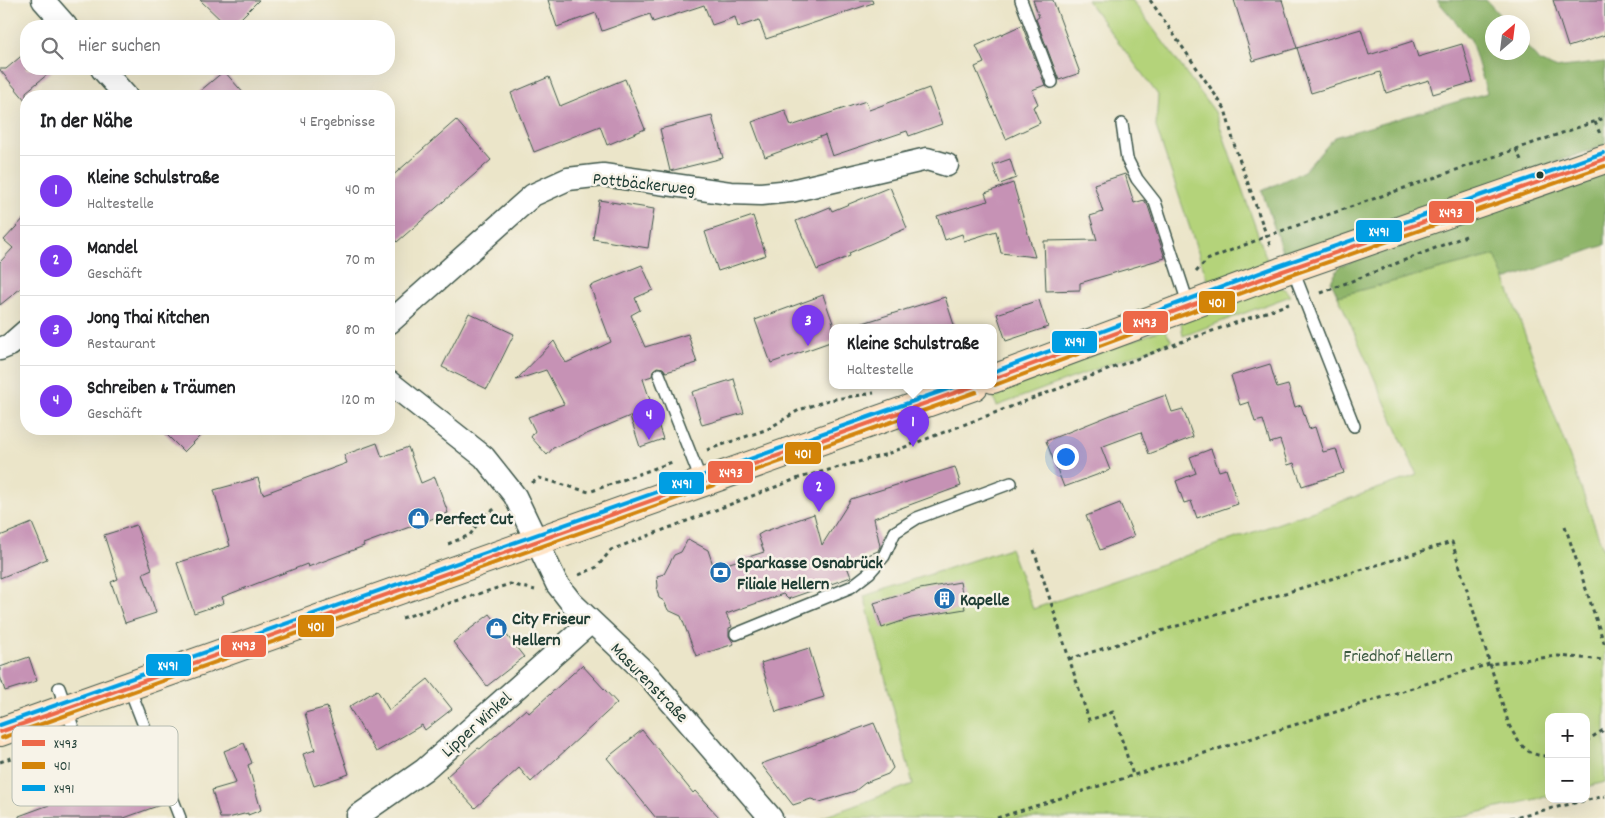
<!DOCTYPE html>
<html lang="de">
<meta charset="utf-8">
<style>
body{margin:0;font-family:Dekko,sans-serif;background:#f2f2f2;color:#202124}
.controls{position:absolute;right:15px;bottom:15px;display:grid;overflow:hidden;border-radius:10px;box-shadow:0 5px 20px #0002}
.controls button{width:45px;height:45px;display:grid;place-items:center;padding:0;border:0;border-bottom:1px solid #e0e0e0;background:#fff;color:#202124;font:25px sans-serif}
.compass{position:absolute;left:1485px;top:15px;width:45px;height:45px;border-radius:50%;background:#fff;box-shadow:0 5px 20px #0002;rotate:28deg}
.you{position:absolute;left:1065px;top:456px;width:18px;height:18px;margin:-12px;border:4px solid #fff;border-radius:50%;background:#1a73e8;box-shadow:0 0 0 8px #1a73e833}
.badge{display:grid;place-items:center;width:32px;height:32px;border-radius:50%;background:#7c3aed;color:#fff;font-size:16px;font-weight:700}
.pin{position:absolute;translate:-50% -41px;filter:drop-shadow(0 1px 2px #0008)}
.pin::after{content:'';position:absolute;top:26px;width:18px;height:15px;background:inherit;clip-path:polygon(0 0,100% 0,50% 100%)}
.popup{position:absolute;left:829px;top:324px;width:168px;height:65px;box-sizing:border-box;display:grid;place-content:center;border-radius:10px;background:#fff;filter:drop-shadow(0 1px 4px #0005);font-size:16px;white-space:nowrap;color:#757577}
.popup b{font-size:19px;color:#202124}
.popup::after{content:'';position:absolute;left:50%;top:100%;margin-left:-10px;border:10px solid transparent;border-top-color:#fff}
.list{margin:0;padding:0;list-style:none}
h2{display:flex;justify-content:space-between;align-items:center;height:65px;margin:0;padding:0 20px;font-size:21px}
h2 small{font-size:16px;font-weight:400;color:#757577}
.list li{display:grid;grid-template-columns:32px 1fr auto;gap:15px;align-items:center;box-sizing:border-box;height:70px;padding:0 20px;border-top:1px solid #e0e0e0}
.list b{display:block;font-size:19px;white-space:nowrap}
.list p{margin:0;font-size:16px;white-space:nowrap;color:#757577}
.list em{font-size:16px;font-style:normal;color:#757577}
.icon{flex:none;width:28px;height:28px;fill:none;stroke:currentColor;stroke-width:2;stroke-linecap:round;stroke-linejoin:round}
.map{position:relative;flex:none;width:1605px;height:818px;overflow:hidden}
.search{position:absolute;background:#fff;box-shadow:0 5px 20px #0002;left:20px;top:20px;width:375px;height:55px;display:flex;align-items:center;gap:12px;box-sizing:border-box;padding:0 18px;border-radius:20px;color:#757577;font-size:19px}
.panel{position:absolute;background:#fff;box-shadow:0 5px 20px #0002;left:20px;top:90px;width:375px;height:345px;border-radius:20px}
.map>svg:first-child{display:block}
.green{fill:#b4d37a;stroke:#6a8857}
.forest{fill:#8fb56a;stroke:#57794f}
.building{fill:#c692b5}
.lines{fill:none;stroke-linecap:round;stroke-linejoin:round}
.lane-casing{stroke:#3e564a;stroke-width:14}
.street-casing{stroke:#3e564a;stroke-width:25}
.secondary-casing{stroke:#3e564a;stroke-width:30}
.path{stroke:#3e564a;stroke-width:3;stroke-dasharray:4 4;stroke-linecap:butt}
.lane{stroke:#fff;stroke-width:11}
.street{stroke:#fff;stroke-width:22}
.secondary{stroke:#ffe4c6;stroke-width:28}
.bus-1-casing{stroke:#f7f3e8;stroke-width:8}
.bus-2-casing{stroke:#f7f3e8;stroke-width:8}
.bus-3-casing{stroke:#f7f3e8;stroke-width:8}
.bus-1{stroke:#ed6849;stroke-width:4}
.bus-2{stroke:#d38408;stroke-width:4}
.bus-3{stroke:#009ee3;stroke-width:4}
.bus-dot{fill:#1f3d34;stroke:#f7f3e8;stroke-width:2}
.labels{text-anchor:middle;stroke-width:5;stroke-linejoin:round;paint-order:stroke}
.street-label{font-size:18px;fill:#1f3d34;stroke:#f7f3e8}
.poi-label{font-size:18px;font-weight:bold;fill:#1f3d34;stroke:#f7f3e8;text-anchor:start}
.park-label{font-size:18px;fill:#3d5b42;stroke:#f7f3e8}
.key{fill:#f7f3e8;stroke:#b6bcb2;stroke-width:1}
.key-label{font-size:14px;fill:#1f3d34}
.line-badge{stroke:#f7f3e8;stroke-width:2}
.badge-label{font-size:14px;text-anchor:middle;font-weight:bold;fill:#fff}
</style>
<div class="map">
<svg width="1605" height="818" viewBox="0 0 1605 818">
<rect width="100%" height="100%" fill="#f7f3e8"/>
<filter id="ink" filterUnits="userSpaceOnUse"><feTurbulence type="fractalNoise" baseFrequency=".02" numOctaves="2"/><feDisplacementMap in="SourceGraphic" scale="10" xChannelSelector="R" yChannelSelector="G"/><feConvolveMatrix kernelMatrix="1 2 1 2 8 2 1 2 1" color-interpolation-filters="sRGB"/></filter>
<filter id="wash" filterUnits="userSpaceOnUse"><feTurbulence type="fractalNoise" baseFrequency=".0096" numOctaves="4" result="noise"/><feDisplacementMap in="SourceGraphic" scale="20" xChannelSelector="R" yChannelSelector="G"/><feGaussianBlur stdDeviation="1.12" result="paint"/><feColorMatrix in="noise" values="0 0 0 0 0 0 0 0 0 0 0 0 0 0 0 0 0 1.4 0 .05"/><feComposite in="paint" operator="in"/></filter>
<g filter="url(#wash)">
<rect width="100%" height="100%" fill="#ebe5c9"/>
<path class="green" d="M 1087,0 L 1132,0 L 1215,112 L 1268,263 L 1209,285 L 1156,127 L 1158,95 Z
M 1496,255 L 1605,554 L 1605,782 L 1586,787 L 1586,717 L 1549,717 L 1549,796 L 1455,818 L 821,818 L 913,784 L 864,596 L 1010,548 L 1033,609 L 1417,475 L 1338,296 Z
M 1277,286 L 1285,289 L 1290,296 L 1183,336 L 1181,322 Z
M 1164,329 L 1172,341 L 997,406 L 993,397 L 997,390 Z"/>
<path class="forest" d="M 1437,0 L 1486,0 L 1506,22 L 1492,22 L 1492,52 L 1522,52 L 1523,42 L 1539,61 L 1555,68 L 1605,62 L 1605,145 L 1284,257 L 1262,191 L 1304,171 L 1335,137 L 1487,93 L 1471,40 Z
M 1605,171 L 1605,245 L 1505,280 L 1495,255 L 1338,296 L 1331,281 L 1340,266 Z"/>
<g id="blocks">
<path class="building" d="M 200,0 L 259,0 L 233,26 L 227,26 Z
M 548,0 L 872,0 L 873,3 L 766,39 L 759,20 L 738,27 L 735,17 L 712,25 L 704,5 L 653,22 L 650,14 L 602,31 L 596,13 L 557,27 Z
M 1033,0 L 1053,0 L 1080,73 L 1059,80 L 1036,19 L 1039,17 Z
M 1234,0 L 1282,0 L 1297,48 L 1253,61 Z
M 1553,0 L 1605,0 L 1605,35 L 1568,47 Z
M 1022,25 L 1045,85 L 1032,90 L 1038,104 L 1033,107 L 1040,123 L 1006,139 L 975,67 L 984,63 L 976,46 Z
M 1361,29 L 1369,55 L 1413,41 L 1418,57 L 1462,44 L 1473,82 L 1433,94 L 1429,80 L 1386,93 L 1380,72 L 1311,93 L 1297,48 Z
M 26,52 L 26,69 L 54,69 L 26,92 L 26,101 L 0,70 L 0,69 L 6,69 Z
M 224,71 L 246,96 L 194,96 Z
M 549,77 L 560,106 L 625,79 L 645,129 L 607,145 L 600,126 L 534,152 L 511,93 Z
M 929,88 L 942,124 L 909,136 L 907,131 L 832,156 L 825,135 L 765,157 L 752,122 L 785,110 L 791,126 L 866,101 L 869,110 Z
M 712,116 L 723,158 L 670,171 L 660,129 Z
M 456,120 L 491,160 L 397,242 L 389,233 L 389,179 Z
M 1010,159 L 1016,178 L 1000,184 L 993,165 Z
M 1125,174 L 1134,203 L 1144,200 L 1148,206 L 1165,258 L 1080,283 L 1080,290 L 1046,291 L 1044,241 L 1097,240 L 1090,216 L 1103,212 L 1094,184 Z
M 1013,183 L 1035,257 L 1001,253 L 996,231 L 964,241 L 962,234 L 945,240 L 937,216 L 988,201 L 985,193 Z
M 890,187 L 907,228 L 849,253 L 850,256 L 817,270 L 796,221 L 830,207 L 832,211 Z
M 599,200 L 654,209 L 648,248 L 593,239 Z
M 26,216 L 26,284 L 0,305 L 0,262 L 13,248 L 4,240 Z
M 753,216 L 766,255 L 718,271 L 705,232 Z
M 642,265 L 653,290 L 635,298 L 640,310 L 631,315 L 645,347 L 688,334 L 697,363 L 666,372 L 663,368 L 657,367 L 653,370 L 652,376 L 643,379 L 663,439 L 640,447 L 630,416 L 553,448 L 547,455 L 531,437 L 535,431 L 528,417 L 564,404 L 546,370 L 516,380 L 554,341 L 566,363 L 611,342 L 590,286 Z
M 823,295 L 833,323 L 833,341 L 771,363 L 755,320 Z
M 945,297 L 955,328 L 861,328 L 860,324 Z
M 1039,300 L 1048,327 L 1006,341 L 997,314 Z
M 469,313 L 514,334 L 487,389 L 442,367 Z
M 1270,364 L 1277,388 L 1288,385 L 1295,407 L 1301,405 L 1309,429 L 1315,427 L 1323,452 L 1336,449 L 1344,473 L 1302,486 L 1294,463 L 1288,465 L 1280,440 L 1270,443 L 1263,420 L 1255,422 L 1249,402 L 1240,405 L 1231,376 Z
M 734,379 L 744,413 L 702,425 L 692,392 Z
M 1166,395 L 1172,412 L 1183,409 L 1193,437 L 1149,454 L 1141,432 L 1101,447 L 1110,470 L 1064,487 L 1046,441 L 1111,415 Z
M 161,429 L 207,429 L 184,452 Z
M 377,443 L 382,457 L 408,447 L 421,483 L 435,477 L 448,513 L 363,544 L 364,546 L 308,567 L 307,564 L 222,597 L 224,603 L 194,613 L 177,563 L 230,546 L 214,490 L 258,478 L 263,494 L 347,463 L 344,455 Z
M 1211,449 L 1219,471 L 1226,469 L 1238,504 L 1197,518 L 1191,501 L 1184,503 L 1176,481 L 1196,473 L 1190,457 Z
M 955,467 L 961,486 L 874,518 L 880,546 L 878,551 L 846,564 L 851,577 L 788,599 L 783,594 L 726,614 L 732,627 L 729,628 L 729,636 L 734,644 L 696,656 L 681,616 L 668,610 L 664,601 L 659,598 L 657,590 L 658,586 L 657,576 L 664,574 L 674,555 L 681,552 L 688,539 L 708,550 L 714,568 L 764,552 L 758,535 L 763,532 L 814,514 L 822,545 L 851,499 Z
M 1120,503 L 1134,536 L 1100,550 L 1086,516 Z
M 32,523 L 47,559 L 0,578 L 0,536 Z
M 136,525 L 152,569 L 143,573 L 156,613 L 125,623 L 111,582 L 118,579 L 104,535 Z
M 960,582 L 965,609 L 911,618 L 882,628 L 874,603 L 920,589 Z
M 490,614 L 524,657 L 487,686 L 453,642 Z
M 809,648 L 824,697 L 776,712 L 761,663 Z
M 29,657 L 37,681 L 5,691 L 0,676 L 0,667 Z
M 582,665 L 617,703 L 531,782 L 519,768 L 475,808 L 446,777 L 478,748 L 480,749 L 526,709 L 529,713 Z
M 428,679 L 452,709 L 425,730 L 422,725 L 376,752 L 349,707 L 377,690 L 389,710 Z
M 327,707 L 349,774 L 314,786 L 303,754 L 315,750 L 305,713 Z
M 874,723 L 893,768 L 888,774 L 865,783 L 855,791 L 820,802 L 811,799 L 793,805 L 761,764 Z
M 642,730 L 693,793 L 695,791 L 720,818 L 656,818 L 607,758 Z
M 244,743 L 252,763 L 248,765 L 261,810 L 248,815 L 248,813 L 228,818 L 220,818 L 212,790 L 236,783 L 224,751 Z
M 142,754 L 154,787 L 156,786 L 163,804 L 124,818 L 19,818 L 19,816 L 71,797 L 68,791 L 97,781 L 94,774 L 118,766 L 117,763 Z"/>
</g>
</g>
<g filter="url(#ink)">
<use href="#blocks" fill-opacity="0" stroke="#3e564a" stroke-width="1"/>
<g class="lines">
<defs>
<path id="lane" d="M 1021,0 L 1052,82
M 1122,124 L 1127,159 L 1137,179 L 1155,202 L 1189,306
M 1292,268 L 1354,426
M 659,374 L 702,483
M 736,634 L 851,587 L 869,573 L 884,556 L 895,532 L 917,518 L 1011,483
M 129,687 L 180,818
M 59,688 L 75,733"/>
<path id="street" d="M 43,0 L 66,26
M 102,69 L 126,96
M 389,323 L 533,195 L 568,179 L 603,175 L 730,193 L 761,194 L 791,191 L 927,159 L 947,165
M 0,349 L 10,345 L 26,331
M 389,382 L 484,457 L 515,496 L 557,584 L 571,602 L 648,675 L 771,818
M 360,818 L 358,816 L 424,770 L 591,622"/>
<path id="secondary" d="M 993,379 L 1280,272 L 1605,159
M 0,732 L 974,386"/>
</defs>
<use href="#lane" class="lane-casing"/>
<use href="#street" class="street-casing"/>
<use href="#secondary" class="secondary-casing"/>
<path class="path" d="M 1150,0 L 1225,109 L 1235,147 L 1271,248
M 1595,122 L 1600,134
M 1516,149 L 1522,162
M 1196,272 L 1207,260 L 1267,236 L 1605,118
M 1321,293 L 1466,236
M 707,450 L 768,429 L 799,410 L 829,400 L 874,393
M 532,483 L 539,478 L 589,492 L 675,461
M 1565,526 L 1605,646
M 448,544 L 470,535 L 481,518 L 496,508
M 1034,550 L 1089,720 L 1113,712 L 1133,775
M 579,575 L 597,567 L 611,550 L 799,478 L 884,455 L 1181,342 L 1289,304
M 402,618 L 510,584 L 535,590
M 1069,659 L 1452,542 L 1509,725 C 1518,742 1526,757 1549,756
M 1586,741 L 1605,729
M 0,762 L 16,756
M 997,818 L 1489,664 L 1558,656 L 1605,660
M 1510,818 L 1605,796"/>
<use href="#lane" class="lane"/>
<use href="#street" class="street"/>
<use href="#secondary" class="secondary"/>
<defs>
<path id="bus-1" d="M 993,379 L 1280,272 L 1605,159
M 0,732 L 974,386"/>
<path id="bus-2" d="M 995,385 L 1282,278 L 1605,166
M 2,738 L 976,392"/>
<path id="bus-3" d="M 993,372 L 1278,266 L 1603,153
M 0,725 L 956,386"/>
</defs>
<use href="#bus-1" class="bus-1-casing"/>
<use href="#bus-2" class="bus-2-casing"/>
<use href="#bus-3" class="bus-3-casing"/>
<use href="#bus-1" class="bus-1"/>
<use href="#bus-2" class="bus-2"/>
<use href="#bus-3" class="bus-3"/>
</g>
</g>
<defs>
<symbol id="shop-disc" viewBox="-11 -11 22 22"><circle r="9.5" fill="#1f6fb2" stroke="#f7f3e8"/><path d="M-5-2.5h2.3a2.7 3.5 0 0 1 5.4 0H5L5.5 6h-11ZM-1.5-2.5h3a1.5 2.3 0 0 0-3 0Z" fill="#fff"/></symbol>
<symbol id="bank-disc" viewBox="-11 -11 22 22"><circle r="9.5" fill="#1f6fb2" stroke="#f7f3e8"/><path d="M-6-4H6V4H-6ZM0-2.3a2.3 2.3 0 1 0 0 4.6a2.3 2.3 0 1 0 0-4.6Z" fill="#fff"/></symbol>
<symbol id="building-disc" viewBox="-11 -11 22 22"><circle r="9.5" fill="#1f6fb2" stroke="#f7f3e8"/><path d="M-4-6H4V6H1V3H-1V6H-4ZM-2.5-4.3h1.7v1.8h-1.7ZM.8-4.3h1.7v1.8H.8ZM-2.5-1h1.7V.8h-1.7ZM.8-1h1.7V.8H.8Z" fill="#fff"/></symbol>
</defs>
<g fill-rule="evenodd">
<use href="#shop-disc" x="406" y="506" width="25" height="25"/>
<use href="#bank-disc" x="708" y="560" width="25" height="25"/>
<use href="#building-disc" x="932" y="586" width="25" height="25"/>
<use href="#shop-disc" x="484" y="616" width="25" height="25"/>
</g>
<circle class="bus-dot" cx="1540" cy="175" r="4.5"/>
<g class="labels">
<g class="street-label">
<text transform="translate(644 183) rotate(6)" y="6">Pottbäckerweg</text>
<text transform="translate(650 682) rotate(46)" y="6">Masurenstraße</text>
<text transform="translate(476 724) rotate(-42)" y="6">Lipper Winkel</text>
</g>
<g class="poi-label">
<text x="435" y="524">Perfect Cut</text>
<text x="737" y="568">Sparkasse Osnabrück<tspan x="737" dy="21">Filiale Hellern</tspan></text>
<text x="960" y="605">Kapelle</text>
<text x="512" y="624">City Friseur<tspan x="512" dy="21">Hellern</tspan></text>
</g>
<g class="park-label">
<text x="1398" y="661">Friedhof Hellern</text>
</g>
</g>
<rect x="12" y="726" width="166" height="80" rx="8" class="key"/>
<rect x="22" y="740" width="23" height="6" fill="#ed6849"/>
<rect x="22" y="762" width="23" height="7" fill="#d38408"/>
<rect x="22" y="785" width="23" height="6" fill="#009ee3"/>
<g class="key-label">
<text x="54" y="748">X493</text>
<text x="54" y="770">401</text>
<text x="54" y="793">X491</text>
</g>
<g class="line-badge">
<rect x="1428" y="200" width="47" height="24" rx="5" fill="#ed6849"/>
<rect x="1355" y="219" width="48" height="24" rx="5" fill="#009ee3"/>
<rect x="1198" y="290" width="38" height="24" rx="5" fill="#d38408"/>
<rect x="1122" y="310" width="47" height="24" rx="5" fill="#ed6849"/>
<rect x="1051" y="330" width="47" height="24" rx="5" fill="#009ee3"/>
<rect x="784" y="441" width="38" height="24" rx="5" fill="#d38408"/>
<rect x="707" y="460" width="47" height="24" rx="5" fill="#ed6849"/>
<rect x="658" y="471" width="47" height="24" rx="5" fill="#009ee3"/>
<rect x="297" y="614" width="38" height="24" rx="5" fill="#d38408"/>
<rect x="220" y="634" width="47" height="24" rx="5" fill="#ed6849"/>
<rect x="145" y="653" width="47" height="24" rx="5" fill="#009ee3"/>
</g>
<g class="badge-label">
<text x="1451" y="217">X493</text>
<text x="1379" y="236">X491</text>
<text x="1217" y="307">401</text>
<text x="1145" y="327">X493</text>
<text x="1075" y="346">X491</text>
<text x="803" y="458">401</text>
<text x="731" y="477">X493</text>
<text x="682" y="488">X491</text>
<text x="316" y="631">401</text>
<text x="244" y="650">X493</text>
<text x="168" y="670">X491</text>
</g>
</svg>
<div class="controls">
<button>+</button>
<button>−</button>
</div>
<svg class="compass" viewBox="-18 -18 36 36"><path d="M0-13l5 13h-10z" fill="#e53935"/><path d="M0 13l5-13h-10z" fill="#757577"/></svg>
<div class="you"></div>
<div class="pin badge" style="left:913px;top:447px">1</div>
<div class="popup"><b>Kleine Schulstraße</b>Haltestelle</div>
<div class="pin badge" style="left:819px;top:512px">2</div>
<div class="pin badge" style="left:808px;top:346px">3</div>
<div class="pin badge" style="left:649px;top:440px">4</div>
<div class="search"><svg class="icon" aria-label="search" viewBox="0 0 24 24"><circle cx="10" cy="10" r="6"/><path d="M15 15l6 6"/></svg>Hier suchen</div>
<section class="panel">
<h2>In der Nähe<small>4 Ergebnisse</small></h2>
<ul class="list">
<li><span class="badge">1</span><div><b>Kleine Schulstraße</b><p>Haltestelle</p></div><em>40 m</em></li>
<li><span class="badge">2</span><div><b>Mandel</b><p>Geschäft</p></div><em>70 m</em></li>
<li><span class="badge">3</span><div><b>Jong Thai Kitchen</b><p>Restaurant</p></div><em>80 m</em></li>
<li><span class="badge">4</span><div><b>Schreiben &amp; Träumen</b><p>Geschäft</p></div><em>120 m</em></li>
</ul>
</section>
</div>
